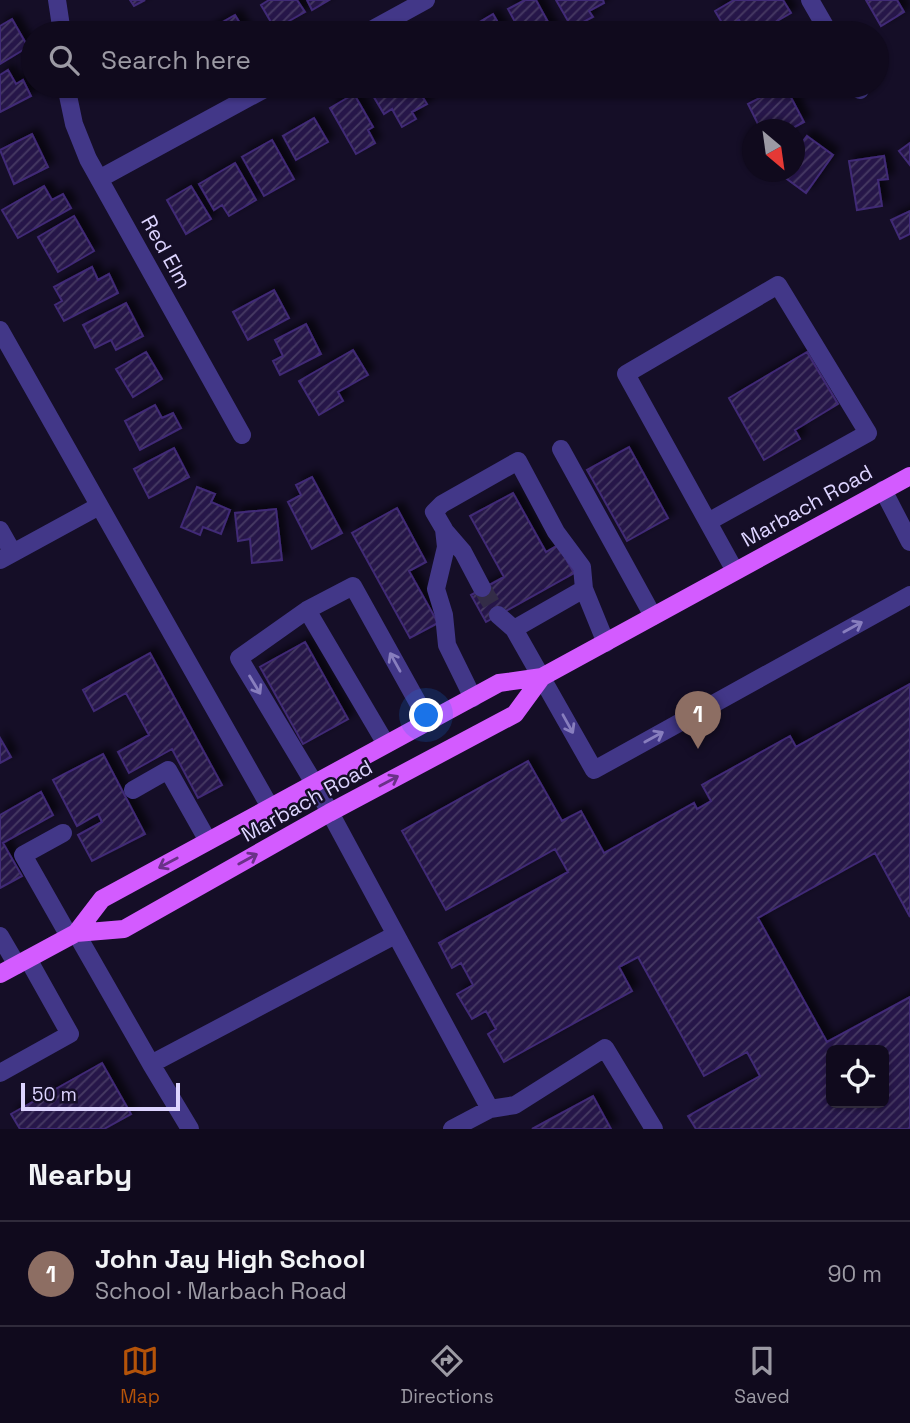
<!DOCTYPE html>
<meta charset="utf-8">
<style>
body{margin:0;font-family:"Space Grotesk",sans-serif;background:#1e182a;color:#f1f3f6}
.controls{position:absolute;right:21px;bottom:21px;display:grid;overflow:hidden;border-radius:10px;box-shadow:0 2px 5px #0004}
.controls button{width:63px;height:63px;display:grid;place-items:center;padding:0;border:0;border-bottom:2px solid #302b3b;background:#100a1d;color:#f1f3f6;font:35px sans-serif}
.compass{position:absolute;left:742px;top:119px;width:63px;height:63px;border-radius:50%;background:#100a1d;box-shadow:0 2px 5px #0004;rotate:151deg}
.scale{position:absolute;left:21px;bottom:18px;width:159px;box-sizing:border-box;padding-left:7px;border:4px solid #ddd4ff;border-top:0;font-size:19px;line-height:24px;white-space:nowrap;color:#ddd4ff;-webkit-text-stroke:5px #150e27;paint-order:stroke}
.you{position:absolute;left:427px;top:716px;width:24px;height:24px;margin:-18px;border:5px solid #fff;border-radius:50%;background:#1a73e8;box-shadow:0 0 0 10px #1a73e833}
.badge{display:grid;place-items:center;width:46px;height:46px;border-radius:50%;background:#b45309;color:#fff;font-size:23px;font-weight:700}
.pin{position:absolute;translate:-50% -58px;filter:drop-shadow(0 2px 4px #0008)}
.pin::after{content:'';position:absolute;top:37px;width:24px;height:21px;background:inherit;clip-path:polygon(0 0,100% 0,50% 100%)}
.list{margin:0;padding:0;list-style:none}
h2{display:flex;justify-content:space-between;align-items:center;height:91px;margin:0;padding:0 28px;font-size:30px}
h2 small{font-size:23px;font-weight:400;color:#9c9aa4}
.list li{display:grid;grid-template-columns:46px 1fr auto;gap:21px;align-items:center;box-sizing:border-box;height:105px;padding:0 28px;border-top:2px solid #302b3b}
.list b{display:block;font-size:26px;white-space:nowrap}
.list p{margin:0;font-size:23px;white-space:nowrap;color:#9c9aa4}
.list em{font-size:23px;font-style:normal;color:#9c9aa4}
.icon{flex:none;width:38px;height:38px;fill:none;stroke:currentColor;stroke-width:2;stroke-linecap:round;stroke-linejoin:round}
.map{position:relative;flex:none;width:910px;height:1129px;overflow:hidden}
.search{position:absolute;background:#100a1d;box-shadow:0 2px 5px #0004;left:21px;right:21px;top:21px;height:77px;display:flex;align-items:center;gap:18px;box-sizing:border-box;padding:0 24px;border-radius:38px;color:#9c9aa4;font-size:26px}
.sheet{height:196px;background:#100a1d}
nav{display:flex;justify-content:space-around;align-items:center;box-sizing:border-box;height:98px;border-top:2px solid #302b3b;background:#100a1d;font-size:19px;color:#9c9aa4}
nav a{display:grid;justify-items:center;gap:4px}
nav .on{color:#b45309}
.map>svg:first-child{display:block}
.building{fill:url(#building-hatch);stroke:#412a76;stroke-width:2;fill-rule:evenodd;filter:url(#shadow)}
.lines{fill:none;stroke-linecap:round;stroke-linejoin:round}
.minor-tunnel{stroke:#332c47;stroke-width:18;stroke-dasharray:18 9;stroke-linecap:butt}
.minor{stroke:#423788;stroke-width:18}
.major{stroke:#d35bff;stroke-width:18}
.oneway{stroke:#887ebe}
.oneway2{stroke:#6a3188}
.labels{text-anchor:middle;stroke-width:5;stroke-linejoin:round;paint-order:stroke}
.street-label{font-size:21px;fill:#ddd4ff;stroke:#150e27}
</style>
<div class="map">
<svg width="910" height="1129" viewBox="0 0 910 1129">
<defs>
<pattern id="building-hatch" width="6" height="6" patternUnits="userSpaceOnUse" patternTransform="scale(1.75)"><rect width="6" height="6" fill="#281949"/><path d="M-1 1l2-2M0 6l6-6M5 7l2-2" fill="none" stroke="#473a64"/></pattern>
<filter id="shadow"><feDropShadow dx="6" dy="-6" stdDeviation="3.5" flood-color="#0009"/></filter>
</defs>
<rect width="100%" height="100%" fill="#150e27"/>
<path class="building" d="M 130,0 L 145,0 L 134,6 Z
M 269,0 L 297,0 L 305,12 L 275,29 L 261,5 Z
M 307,0 L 329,0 L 312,10 Z
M 525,0 L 536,0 L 554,33 L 521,33 L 508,9 Z
M 556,0 L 603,0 L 604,3 L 589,11 L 593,17 L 572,28 Z
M 734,0 L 783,0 L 791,13 L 756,33 L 746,33 L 739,20 L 725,28 L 715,11 Z
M 866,0 L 897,0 L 904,12 L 881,26 Z
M 493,14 L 504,33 L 476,33 L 480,31 L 476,24 Z
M 235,15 L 246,33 L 208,33 L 207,31 Z
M 12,19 L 28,47 L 0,64 L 0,26 Z
M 8,70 L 16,84 L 23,80 L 31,96 L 0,112 L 0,75 Z
M 136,86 L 152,86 L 140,92 Z
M 155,86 L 175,86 L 160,95 Z
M 382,86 L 416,86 L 427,104 L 412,112 L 416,119 L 402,127 L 392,109 L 384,114 L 372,94 Z
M 783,86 L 785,86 L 804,122 L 789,130 L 777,130 L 776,126 L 761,130 L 748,104 Z
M 354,94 L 373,127 L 368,130 L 375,143 L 356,154 L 330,108 Z
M 314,118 L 328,142 L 296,160 L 283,136 Z
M 32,134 L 48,167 L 14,184 L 0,150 Z
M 807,136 L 833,155 L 806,193 L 780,174 L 794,172 L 794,153 Z
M 272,140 L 294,179 L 264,196 L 242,157 Z
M 910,143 L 910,165 L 899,151 Z
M 884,156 L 888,179 L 878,180 L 882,206 L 857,210 L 849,161 Z
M 235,163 L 256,200 L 229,216 L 222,205 L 214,210 L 199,184 Z
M 44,186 L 52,200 L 63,194 L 71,208 L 18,238 L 2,210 Z
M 191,186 L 211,219 L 186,234 L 167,200 Z
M 910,211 L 910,234 L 900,239 L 891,220 Z
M 74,216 L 94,251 L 58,272 L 38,237 Z
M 92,267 L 98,280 L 109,274 L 118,293 L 64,321 L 55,305 L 62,301 L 54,287 Z
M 274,290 L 289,318 L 248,340 L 233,312 Z
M 126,303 L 143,336 L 116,350 L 111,340 L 95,348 L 83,325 Z
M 306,324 L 321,354 L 280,375 L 273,361 L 283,356 L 275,340 Z
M 353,350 L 368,375 L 338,392 L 343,401 L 319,415 L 299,381 Z
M 146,352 L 162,379 L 133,397 L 116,369 Z
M 807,352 L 838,404 L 795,430 L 800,439 L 764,460 L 729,398 Z
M 155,405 L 162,418 L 173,413 L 181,428 L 140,450 L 125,421 Z
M 629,447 L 668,518 L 627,541 L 587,470 Z
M 174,448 L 189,477 L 149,498 L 134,469 Z
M 312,477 L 342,533 L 312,549 L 288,502 L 301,495 L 296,485 Z
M 197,487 L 215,494 L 211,502 L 230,510 L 221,534 L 203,527 L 200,535 L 181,527 Z
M 513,493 L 546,552 L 558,545 L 574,573 L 486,622 L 471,595 L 504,577 L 470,516 Z
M 397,508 L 426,562 L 409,571 L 438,623 L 410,638 L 352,533 Z
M 276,509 L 282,560 L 252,563 L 250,539 L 238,541 L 235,513 Z
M 305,642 L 348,719 L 303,744 L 260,667 Z
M 150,653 L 222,785 L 198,798 L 172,749 L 129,773 L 118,752 L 149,735 L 126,693 L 94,711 L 83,690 Z
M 910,684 L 910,917 L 875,853 L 758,918 L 827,1042 L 910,997 L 910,1129 L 696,1129 L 688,1116 L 760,1076 L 747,1052 L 704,1076 L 638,957 L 619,967 L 632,991 L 504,1062 L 488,1034 L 496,1029 L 486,1011 L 472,1019 L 457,994 L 473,985 L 461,963 L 452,968 L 439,943 L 568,872 L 555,849 L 446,910 L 402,831 L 528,761 L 562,821 L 581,811 L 604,853 L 694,803 L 697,809 L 711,801 L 702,785 L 790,736 L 796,747 ZM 831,1050 L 884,1050 L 884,1103 L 831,1103 Z
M 0,738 L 11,757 L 0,763 Z
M 103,754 L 145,834 L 92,861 L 78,835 L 102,822 L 98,814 L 77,826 L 53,780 Z
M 41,792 L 53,815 L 3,843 L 22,876 L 0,888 L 0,815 Z
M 102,1063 L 131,1114 L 104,1129 L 20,1129 L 11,1114 Z
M 593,1096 L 611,1129 L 532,1129 Z"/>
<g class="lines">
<path class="minor-tunnel" d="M 482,588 L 498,615"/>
<path class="minor" d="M 57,0 L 62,33
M 810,0 L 829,33
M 366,33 L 426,0
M 66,86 L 74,124 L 88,159 L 242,435
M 858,86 L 860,90
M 99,179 L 270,86
M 0,330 L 270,807
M 561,449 L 653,616
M 883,490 L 910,542
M 708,522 L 868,433 L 778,285 L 626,374 L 735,571
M 0,530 L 13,553
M 444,530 L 463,552 L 482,588
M 0,560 L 99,506
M 307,610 L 386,744
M 498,615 L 514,629 L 594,770 L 910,595
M 514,629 L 584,589
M 473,698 L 447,645 L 444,615 L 436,589 L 446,547 L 444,529 L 434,512 L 442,504 L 518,461 L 556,532 L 582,567 L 584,589 L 606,643
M 428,721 L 353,586 L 307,610 L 239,658 L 314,783 L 490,1109 L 452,1129
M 133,790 L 168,770 L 208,841
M 63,833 L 23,855 L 69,936
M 76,933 L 151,1064
M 0,936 L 17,965
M 0,1073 L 70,1034 L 28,959
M 490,1109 L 515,1105 L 605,1048 L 654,1129
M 190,1129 L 151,1064 L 395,935"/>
<path class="major" d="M 76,933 L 124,929 L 329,813 L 515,714 L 542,677
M 0,974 L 76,933 L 102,899 L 499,683 L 542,677 L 910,476"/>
</g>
<defs><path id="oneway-shaft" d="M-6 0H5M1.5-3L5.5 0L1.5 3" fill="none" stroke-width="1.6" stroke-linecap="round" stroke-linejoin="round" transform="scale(1.75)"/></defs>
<g class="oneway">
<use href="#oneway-shaft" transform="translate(853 627) rotate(-29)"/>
<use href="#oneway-shaft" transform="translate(395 662) rotate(-119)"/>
<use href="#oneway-shaft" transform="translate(255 685) rotate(59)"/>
<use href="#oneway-shaft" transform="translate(568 724) rotate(61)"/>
<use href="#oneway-shaft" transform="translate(654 737) rotate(-29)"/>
</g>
<g class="oneway2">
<use href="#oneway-shaft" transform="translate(389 781) rotate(-28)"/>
<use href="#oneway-shaft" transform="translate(248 859) rotate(-29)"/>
<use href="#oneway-shaft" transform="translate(168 863) rotate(152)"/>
</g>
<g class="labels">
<g class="street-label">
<text transform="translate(166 252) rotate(61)" y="7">Red Elm</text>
<text transform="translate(807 506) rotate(-29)" y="7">Marbach Road</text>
<text transform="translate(307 801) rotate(-29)" y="7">Marbach Road</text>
</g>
</g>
</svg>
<div class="controls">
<button><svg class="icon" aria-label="locate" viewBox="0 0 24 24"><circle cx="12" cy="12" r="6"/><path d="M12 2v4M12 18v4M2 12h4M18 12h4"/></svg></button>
</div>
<svg class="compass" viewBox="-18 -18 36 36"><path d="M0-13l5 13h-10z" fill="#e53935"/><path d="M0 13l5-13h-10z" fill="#9c9aa4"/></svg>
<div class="scale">50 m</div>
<div class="you"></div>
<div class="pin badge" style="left:698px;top:749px;background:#8d6e63">1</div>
<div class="search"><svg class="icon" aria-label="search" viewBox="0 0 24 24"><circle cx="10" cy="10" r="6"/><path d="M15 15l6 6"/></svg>Search here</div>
</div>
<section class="sheet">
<h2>Nearby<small></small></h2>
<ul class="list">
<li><span class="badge" style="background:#8d6e63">1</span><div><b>John Jay High School</b><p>School · Marbach Road</p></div><em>90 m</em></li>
</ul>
</section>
<nav>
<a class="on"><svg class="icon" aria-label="map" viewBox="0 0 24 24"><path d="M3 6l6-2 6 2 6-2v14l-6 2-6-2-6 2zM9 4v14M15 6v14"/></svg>Map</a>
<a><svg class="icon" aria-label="directions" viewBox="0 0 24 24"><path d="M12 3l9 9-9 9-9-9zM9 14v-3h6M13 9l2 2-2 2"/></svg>Directions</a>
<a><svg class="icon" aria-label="saved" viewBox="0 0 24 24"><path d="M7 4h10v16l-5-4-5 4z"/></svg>Saved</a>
</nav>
